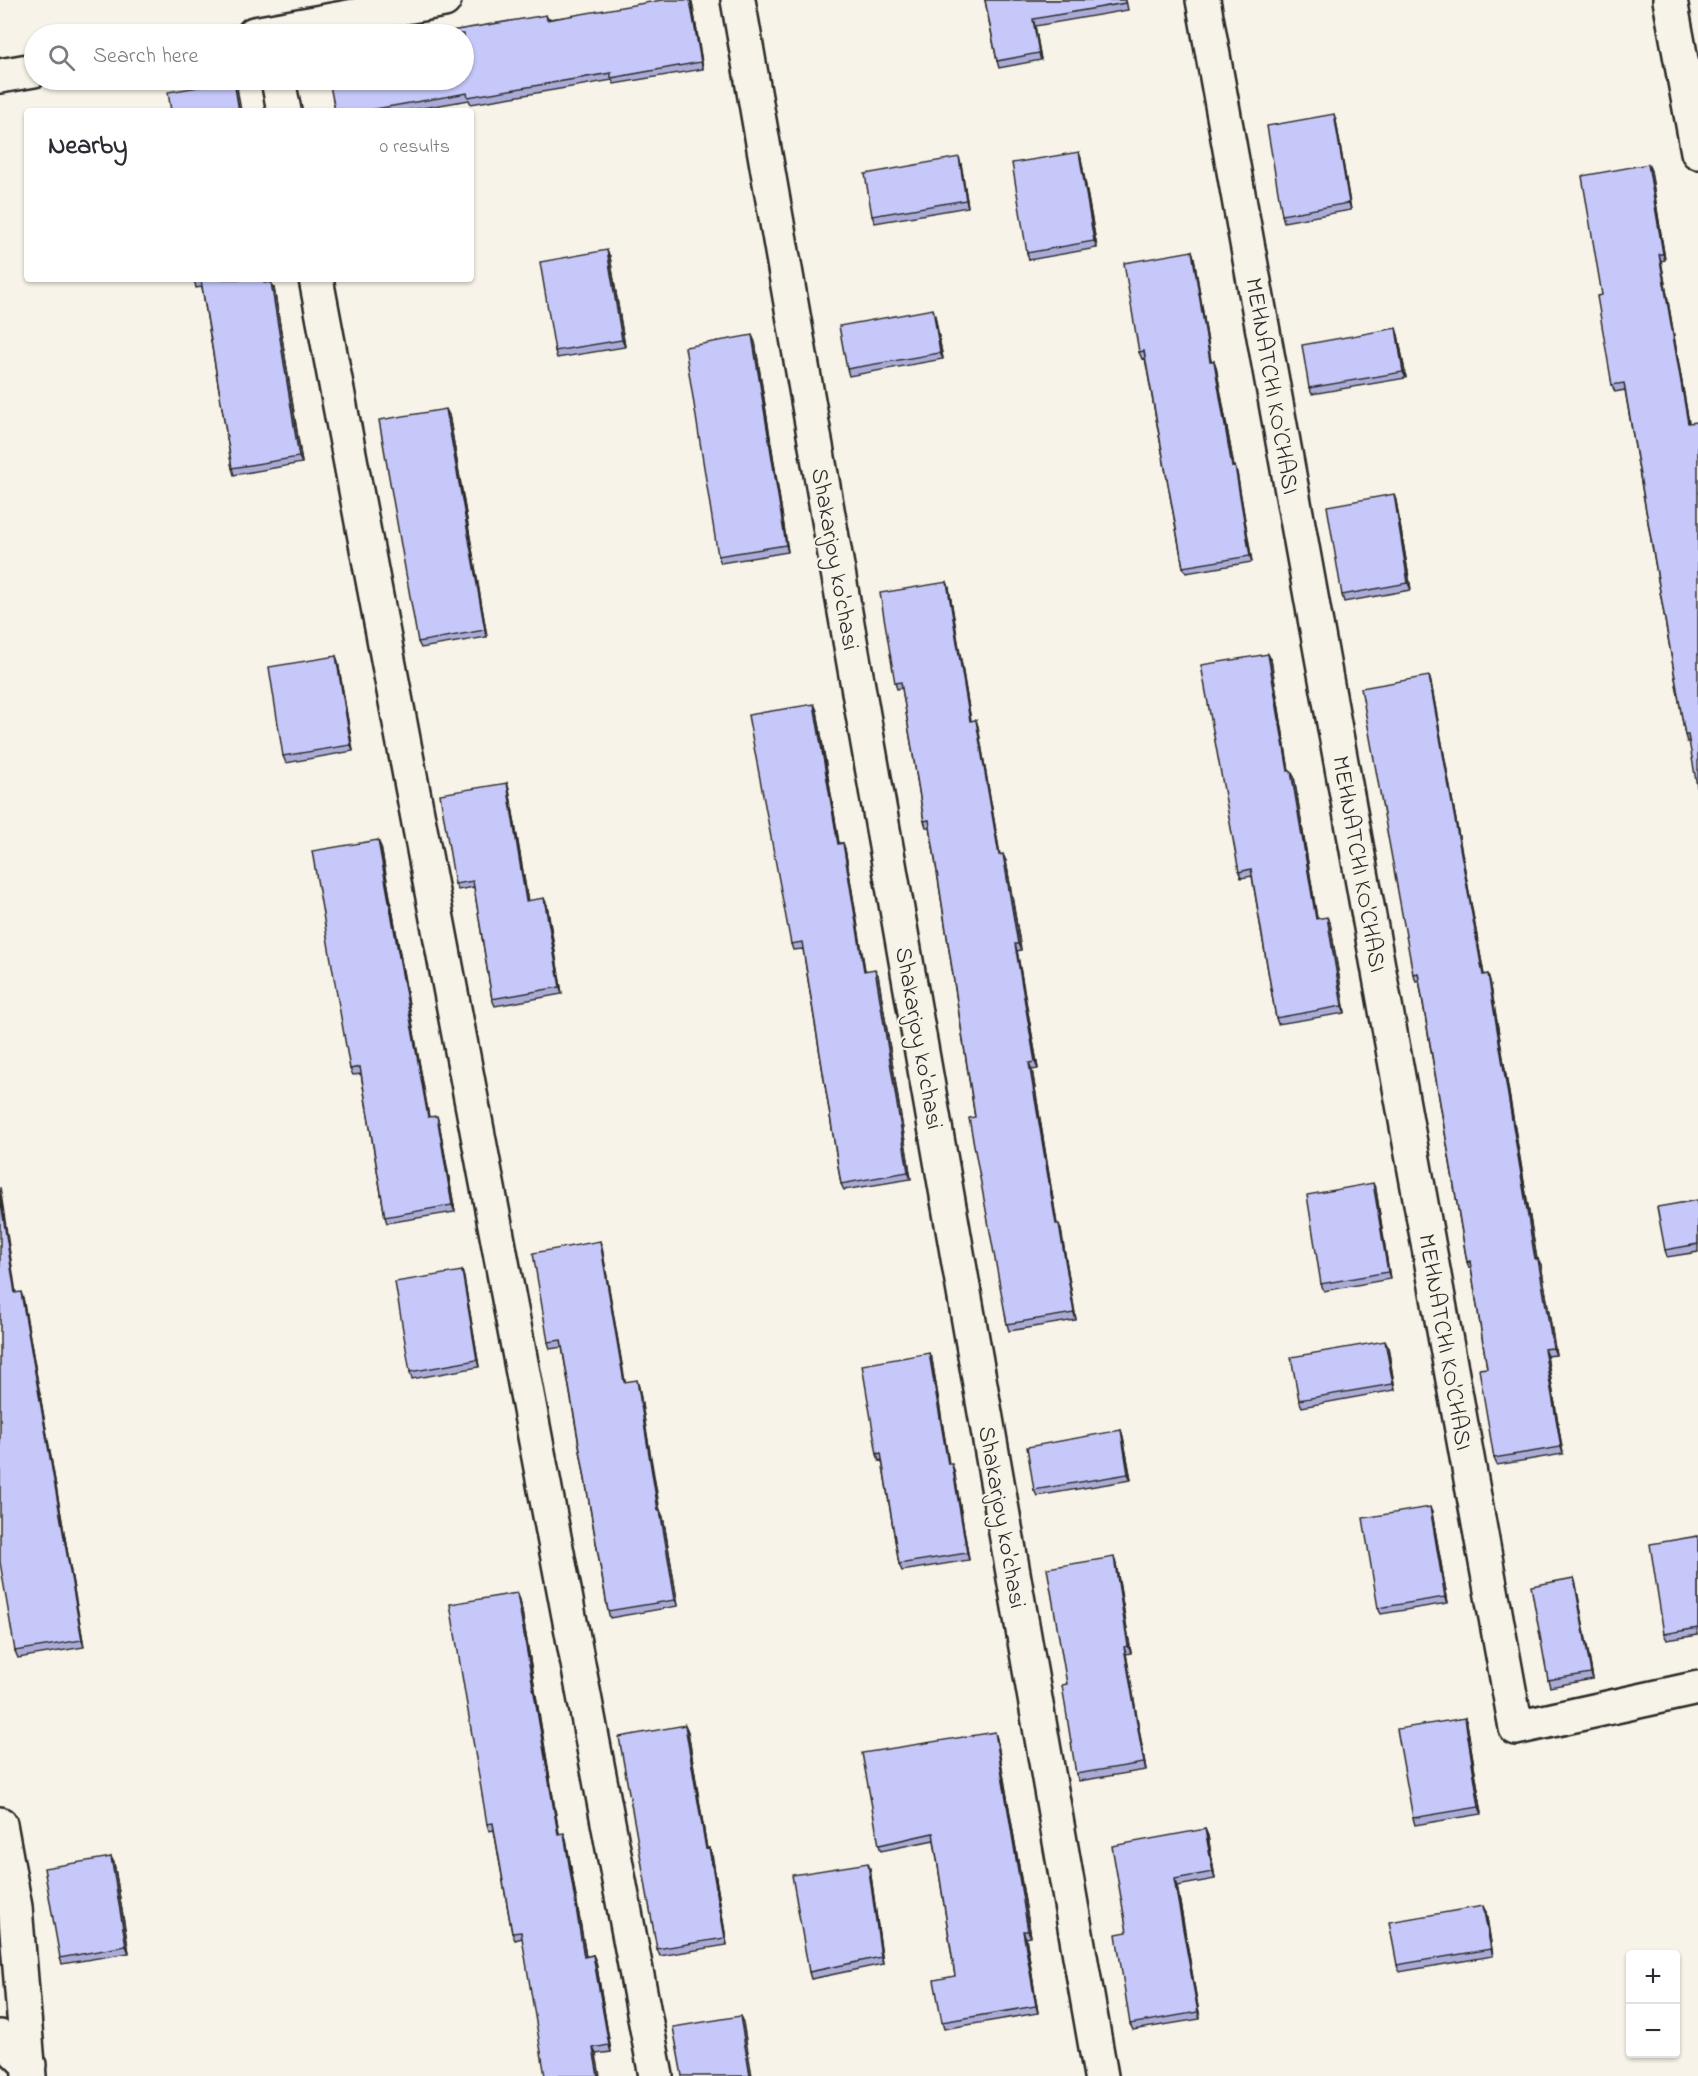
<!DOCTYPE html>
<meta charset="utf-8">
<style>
body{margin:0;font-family:"Indie Flower",sans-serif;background:#f7f7f7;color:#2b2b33}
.controls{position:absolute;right:18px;bottom:18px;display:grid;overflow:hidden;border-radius:6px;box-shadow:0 2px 4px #0004}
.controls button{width:54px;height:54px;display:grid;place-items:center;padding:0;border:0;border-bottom:2px solid #e1e1e2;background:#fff;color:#2b2b33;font:30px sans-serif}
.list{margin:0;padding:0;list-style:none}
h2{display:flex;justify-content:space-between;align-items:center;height:78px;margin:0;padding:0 24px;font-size:26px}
h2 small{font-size:20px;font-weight:400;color:#7c7c81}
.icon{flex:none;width:33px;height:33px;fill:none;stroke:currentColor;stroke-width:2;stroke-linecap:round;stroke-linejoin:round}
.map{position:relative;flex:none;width:1698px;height:2076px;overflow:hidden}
.search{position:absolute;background:#fff;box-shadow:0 2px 4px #0004;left:24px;top:24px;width:450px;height:66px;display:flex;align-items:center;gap:15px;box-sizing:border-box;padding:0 21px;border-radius:33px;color:#7c7c81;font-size:22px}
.panel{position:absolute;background:#fff;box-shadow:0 2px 4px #0004;left:24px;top:108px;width:450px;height:174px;border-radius:6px}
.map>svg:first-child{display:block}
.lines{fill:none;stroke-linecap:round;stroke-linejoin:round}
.street-casing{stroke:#2b2b2b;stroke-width:38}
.street{stroke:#f7f3e8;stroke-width:33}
.wall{fill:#aaacd7;stroke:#2b2b2b;stroke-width:1.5}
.shaded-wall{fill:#8b8caf;stroke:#2b2b2b;stroke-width:1.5}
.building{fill:#c6c8fa;stroke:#2b2b2b;stroke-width:1.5}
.labels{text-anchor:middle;stroke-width:4.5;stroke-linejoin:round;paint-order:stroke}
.street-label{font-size:24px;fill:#2b2b2b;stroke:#f7f3e8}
</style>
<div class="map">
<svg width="1698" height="2076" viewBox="0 0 1698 2076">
<rect width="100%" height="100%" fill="#f7f3e8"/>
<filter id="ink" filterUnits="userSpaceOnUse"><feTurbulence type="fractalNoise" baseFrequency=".0167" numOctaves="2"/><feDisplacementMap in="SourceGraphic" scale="12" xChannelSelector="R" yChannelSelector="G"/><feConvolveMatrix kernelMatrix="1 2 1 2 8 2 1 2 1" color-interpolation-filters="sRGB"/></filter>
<g filter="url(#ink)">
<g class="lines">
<defs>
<path id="street" d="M 738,0 L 1101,2076
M 1203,0 L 1516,1728 L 1698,1688
M 1670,0 L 1698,152
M 254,34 L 444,0
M 0,76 L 34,70
M 278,80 L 284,111
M 316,279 L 656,2076
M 0,1824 L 15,1907 L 29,2076
M 0,2037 L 29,2065"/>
</defs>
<use href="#street" class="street-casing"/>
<use href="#street" class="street"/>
</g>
<path class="wall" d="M 985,0 L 1126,0 L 1128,10 L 1035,26 L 1041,60 L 999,68 L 997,61 Z
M 692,2 L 703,69 L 614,84 L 612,80 L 471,104 L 469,100 L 405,111 L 335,111 L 546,15 L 548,19 Z
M 1336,121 L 1351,210 L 1284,222 L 1282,215 Z
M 1081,159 L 1097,248 L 1029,260 L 1027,253 Z
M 961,164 L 968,207 L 875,223 L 872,216 Z
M 1648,164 L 1651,171 L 1665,260 L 1661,261 L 1689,423 L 1689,742 L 1687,742 L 1685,735 L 1625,390 L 1615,392 L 1612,385 L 1602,295 Z
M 1192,251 L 1194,258 L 1211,361 L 1214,361 L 1216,367 L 1234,467 L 1237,473 L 1252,562 L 1186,573 L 1183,567 L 1145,358 L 1142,359 L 1139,352 Z
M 610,257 L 625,347 L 557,358 L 555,351 Z
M 194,279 L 264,279 L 265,283 L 274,288 L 302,463 L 234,475 L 232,468 L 202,287 L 196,288 Z
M 935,316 L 943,359 L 849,376 L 847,369 Z
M 1398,335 L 1406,378 L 1312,394 L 1309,388 Z
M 755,342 L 788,552 L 721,563 L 718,556 Z
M 449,415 L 487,637 L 421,648 L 418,642 Z
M 1396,501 L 1411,590 L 1344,602 L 1342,595 Z
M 947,582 L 949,588 L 971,721 L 976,720 L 978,727 L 1000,855 L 1006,861 L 1021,950 L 1017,951 L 1038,1069 L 1032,1070 L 1057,1224 L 1061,1230 L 1076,1320 L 1009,1331 L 1007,1324 L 930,827 L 926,827 L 924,821 L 902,688 L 897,689 L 895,683 Z
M 1268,654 L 1271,660 L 1289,771 L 1294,777 L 1317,918 L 1330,923 L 1345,1013 L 1278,1024 L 1276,1018 L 1252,876 L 1241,878 L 1239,872 Z
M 336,656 L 338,662 L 353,751 L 286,763 L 283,756 Z
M 1429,676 L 1431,683 L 1484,975 L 1490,981 L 1537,1259 L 1538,1259 L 1541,1265 L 1556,1355 L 1547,1356 L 1563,1454 L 1497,1465 L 1494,1458 L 1487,1368 L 1471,1268 L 1469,1268 L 1467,1262 L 1419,980 L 1416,981 L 1413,974 Z
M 814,704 L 817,711 L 839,843 L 843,843 L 845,849 L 865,970 L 878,975 L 911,1179 L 844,1190 L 841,1184 L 803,949 L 793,950 L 791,944 Z
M 507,783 L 509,790 L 528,901 L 547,905 L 562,994 L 495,1006 L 492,999 L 474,887 L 458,890 L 455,884 Z
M 381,847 L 429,1117 L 439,1123 L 455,1212 L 387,1223 L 385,1217 L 361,1074 L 353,1075 L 350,1069 Z
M 1376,1190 L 1390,1279 L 1324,1291 L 1321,1284 Z
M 1698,1200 L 1698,1252 L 1667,1257 L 1665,1250 Z
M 602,1248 L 625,1382 L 639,1387 L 659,1510 L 663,1517 L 678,1606 L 610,1618 L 608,1611 L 562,1347 L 550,1349 L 548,1342 Z
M 462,1271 L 464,1278 L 479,1367 L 412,1379 L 410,1372 Z
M 16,1293 L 23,1298 L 84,1647 L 18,1658 L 15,1651 Z
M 1388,1347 L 1395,1390 L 1302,1407 L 1299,1400 Z
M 932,1360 L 949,1464 L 954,1470 L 969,1560 L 902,1571 L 899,1564 L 882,1460 L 879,1461 L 877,1454 Z
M 1121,1430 L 1123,1437 L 1131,1480 L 1037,1496 L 1034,1490 Z
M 1432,1513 L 1448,1603 L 1381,1614 L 1378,1608 Z
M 1698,1536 L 1698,1635 L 1667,1640 L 1664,1634 Z
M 1116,1564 L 1131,1653 L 1126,1654 L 1146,1770 L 1079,1781 L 1076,1774 L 1067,1684 Z
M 1574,1578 L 1576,1585 L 1593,1679 L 1550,1687 L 1548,1680 Z
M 517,1593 L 520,1600 L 559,1833 L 566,1839 L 586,1957 L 593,1955 L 596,1962 L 611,2052 L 596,2054 L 522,1938 L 515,1940 L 512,1933 L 494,1830 L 489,1831 L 487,1824 Z
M 1465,1718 L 1467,1724 L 1482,1814 L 1415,1825 L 1413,1818 Z
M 685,1725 L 688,1732 L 707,1849 L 709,1848 L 712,1855 L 727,1945 L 660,1956 L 657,1949 Z
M 997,1739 L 1031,1937 L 1026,1938 L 1038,2013 L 944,2029 L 942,2022 L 955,1976 L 934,1840 L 881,1851 L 879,1845 Z
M 1205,1829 L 1208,1836 L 1215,1879 L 1177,1886 L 1200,2019 L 1133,2030 L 1130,2024 L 1127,1932 Z
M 111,1857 L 114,1863 L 129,1953 L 62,1964 L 60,1958 Z
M 870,1869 L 883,1964 L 811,1979 L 809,1972 Z
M 1486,1912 L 1493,1956 L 1399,1972 L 1397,1965 Z"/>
<path class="shaded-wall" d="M 690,0 L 692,2 L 703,69 L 701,62 Z
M 1033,19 L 1035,26 L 1041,60 L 1039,53 Z
M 234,81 L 237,87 L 241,111 L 239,111 Z
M 1334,114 L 1336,121 L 1351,210 L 1349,203 Z
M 1079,152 L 1081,159 L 1097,248 L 1094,241 Z
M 959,157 L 961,164 L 968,207 L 966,200 Z
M 1648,164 L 1651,171 L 1665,260 L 1663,254 Z
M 607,250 L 610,257 L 625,347 L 622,340 Z
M 1192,251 L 1194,258 L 1212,368 L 1210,361 Z
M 1659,254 L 1661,261 L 1690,430 L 1688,423 Z
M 271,282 L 274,288 L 302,463 L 299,457 Z
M 933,309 L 935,316 L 943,359 L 940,353 Z
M 1396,328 L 1398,335 L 1406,378 L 1403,372 Z
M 752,335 L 755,342 L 788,552 L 786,545 Z
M 1214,361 L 1216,367 L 1235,473 L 1232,467 Z
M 446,409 L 449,415 L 487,637 L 485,630 Z
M 1235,466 L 1237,473 L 1252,562 L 1250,556 Z
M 1394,494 L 1396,501 L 1411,590 L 1408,583 Z
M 947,582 L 949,588 L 972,727 L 970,721 Z
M 1268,654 L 1271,660 L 1290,778 L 1288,771 Z
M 336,656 L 338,662 L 353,751 L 351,745 Z
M 1429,676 L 1431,683 L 1485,981 L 1483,975 Z
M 814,704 L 817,711 L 840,850 L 838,844 Z
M 976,720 L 978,727 L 1001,862 L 999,855 Z
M 1291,771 L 1294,777 L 1318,925 L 1316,919 Z
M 507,783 L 509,790 L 529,908 L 526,901 Z
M 378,840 L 381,847 L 430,1124 L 428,1117 Z
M 843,843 L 845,849 L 866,977 L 864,971 Z
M 1003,854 L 1006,861 L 1021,950 L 1018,944 Z
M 544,898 L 547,905 L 562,994 L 560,987 Z
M 1327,917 L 1330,923 L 1345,1013 L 1342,1006 Z
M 1015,944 L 1017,951 L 1038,1069 L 1035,1062 Z
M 875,969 L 878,975 L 911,1179 L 908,1172 Z
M 1488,974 L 1490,981 L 1538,1266 L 1535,1259 Z
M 1029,1063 L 1032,1070 L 1058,1231 L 1056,1224 Z
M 437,1116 L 439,1123 L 455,1212 L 452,1205 Z
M 1373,1183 L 1376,1190 L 1390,1279 L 1388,1272 Z
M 0,1187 L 17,1300 L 15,1293 L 0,1196 Z
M 1059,1224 L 1061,1230 L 1076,1320 L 1074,1313 Z
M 600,1241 L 602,1248 L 626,1389 L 624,1382 Z
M 1538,1259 L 1541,1265 L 1556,1355 L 1553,1348 Z
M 462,1271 L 464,1278 L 479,1367 L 477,1360 Z
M 21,1292 L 23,1298 L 84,1647 L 82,1640 Z
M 1385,1341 L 1388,1347 L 1395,1390 L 1393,1384 Z
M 1544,1349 L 1547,1356 L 1563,1454 L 1561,1447 Z
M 929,1353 L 932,1360 L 950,1471 L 948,1464 Z
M 637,1380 L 639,1387 L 661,1517 L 658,1510 Z
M 1121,1430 L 1123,1437 L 1131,1480 L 1128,1474 Z
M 952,1464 L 954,1470 L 969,1560 L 967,1553 Z
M 1430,1507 L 1432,1513 L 1448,1603 L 1445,1597 Z
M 660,1510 L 663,1517 L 678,1606 L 675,1600 Z
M 1114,1557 L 1116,1564 L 1131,1653 L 1128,1646 Z
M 1574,1578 L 1576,1585 L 1593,1679 L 1591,1673 Z
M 517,1593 L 520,1600 L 560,1840 L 558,1834 Z
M 1124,1647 L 1126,1654 L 1146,1770 L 1144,1763 Z
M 1465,1718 L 1467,1724 L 1482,1814 L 1479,1807 Z
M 685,1725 L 688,1732 L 708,1856 L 706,1849 Z
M 995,1732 L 997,1739 L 1031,1937 L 1028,1931 Z
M 1205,1829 L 1208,1836 L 1215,1879 L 1213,1872 Z
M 564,1833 L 566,1839 L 587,1963 L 584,1957 Z
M 709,1848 L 712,1855 L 727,1945 L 725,1938 Z
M 111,1857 L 114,1863 L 129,1953 L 126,1946 Z
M 868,1863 L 870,1869 L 883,1964 L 881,1957 Z
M 1174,1879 L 1177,1886 L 1200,2019 L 1198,2012 Z
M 1483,1906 L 1486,1912 L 1493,1956 L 1491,1949 Z
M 1023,1931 L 1026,1938 L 1038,2013 L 1036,2006 Z
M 593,1955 L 596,1962 L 611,2052 L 609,2045 Z
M 740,2016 L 743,2022 L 752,2076 L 750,2076 Z
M 593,2048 L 596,2054 L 600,2076 L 598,2076 Z"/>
<path class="building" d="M 662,0 L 690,0 L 701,62 L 611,78 L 611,73 L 468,97 L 467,93 L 364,111 L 335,111 L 329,80 L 464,80 L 464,34 L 433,34 L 546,15 L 547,20 Z
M 985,0 L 1125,0 L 1125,3 L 1033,19 L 1039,53 L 997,61 Z
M 234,81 L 239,111 L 171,111 L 168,92 Z
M 1334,114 L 1349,203 L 1282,215 L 1267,126 Z
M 1079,152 L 1094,241 L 1027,253 L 1012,163 Z
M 959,157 L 966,200 L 872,216 L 865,174 Z
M 1648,164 L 1663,254 L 1659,254 L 1688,423 L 1698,422 L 1698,792 L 1688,735 L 1685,735 L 1624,383 L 1612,385 L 1597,296 L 1602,295 L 1582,176 Z
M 607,250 L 622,340 L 555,351 L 540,262 Z
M 1192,251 L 1210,361 L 1214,361 L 1232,467 L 1235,466 L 1250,556 L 1183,567 L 1144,351 L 1139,352 L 1124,263 Z
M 194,279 L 263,279 L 264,283 L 271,282 L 299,457 L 232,468 L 201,280 L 194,281 Z
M 933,309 L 940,353 L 847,369 L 839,326 Z
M 1396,328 L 1403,372 L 1309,388 L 1302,345 Z
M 752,335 L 786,545 L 718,556 L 685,347 Z
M 446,409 L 485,630 L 418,642 L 379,420 Z
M 1394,494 L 1408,583 L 1342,595 L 1327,506 Z
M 947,582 L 970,721 L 976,720 L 999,855 L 1003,854 L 1018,944 L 1015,944 L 1035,1062 L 1029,1063 L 1056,1224 L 1059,1224 L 1074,1313 L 1007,1324 L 969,1118 L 975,1117 L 929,820 L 924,821 L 901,682 L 895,683 L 880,593 Z
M 1268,654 L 1288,771 L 1291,771 L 1316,919 L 1327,917 L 1342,1006 L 1276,1018 L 1251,869 L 1239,872 L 1201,665 Z
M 336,656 L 351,745 L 283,756 L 269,667 Z
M 1429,676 L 1483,975 L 1488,974 L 1535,1259 L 1538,1259 L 1553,1348 L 1544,1349 L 1561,1447 L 1494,1458 L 1479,1369 L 1487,1368 L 1470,1261 L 1467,1262 L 1418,973 L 1413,974 L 1361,688 Z
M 814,704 L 838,844 L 843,843 L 864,971 L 875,969 L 908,1172 L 841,1184 L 802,942 L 791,944 L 748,715 Z
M 507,783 L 526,901 L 544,898 L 560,987 L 492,999 L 473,881 L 455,884 L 440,794 Z
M 378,840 L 428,1117 L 437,1116 L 452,1205 L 385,1217 L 360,1067 L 350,1069 L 312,851 Z
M 1373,1183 L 1388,1272 L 1321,1284 L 1307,1195 Z
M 0,1196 L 15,1293 L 21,1292 L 82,1640 L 15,1651 L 0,1562 Z
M 1698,1200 L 1698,1244 L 1665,1250 L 1657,1207 Z
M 600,1241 L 624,1382 L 637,1380 L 658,1510 L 660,1510 L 675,1600 L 608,1611 L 561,1340 L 548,1342 L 533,1253 Z
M 462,1271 L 477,1360 L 410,1372 L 395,1282 Z
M 1385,1341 L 1393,1384 L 1299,1400 L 1291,1357 Z
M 929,1353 L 948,1464 L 952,1464 L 967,1553 L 899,1564 L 881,1453 L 877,1454 L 862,1365 Z
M 1121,1430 L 1128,1474 L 1034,1490 L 1027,1447 Z
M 1430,1507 L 1445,1597 L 1378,1608 L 1363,1518 Z
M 1698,1536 L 1698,1628 L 1664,1634 L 1650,1544 Z
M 1114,1557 L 1128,1646 L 1124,1647 L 1144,1763 L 1076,1774 L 1062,1685 L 1067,1684 L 1047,1568 Z
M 1574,1578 L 1591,1673 L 1548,1680 L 1531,1586 Z
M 517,1593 L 558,1834 L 564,1833 L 584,1957 L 593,1955 L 609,2045 L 593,2048 L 598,2076 L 545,2076 L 521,1932 L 512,1933 L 493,1823 L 487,1824 L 450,1604 Z
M 1465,1718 L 1479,1807 L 1413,1818 L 1397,1729 Z
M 685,1725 L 706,1849 L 709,1848 L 725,1938 L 657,1949 L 619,1737 Z
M 995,1732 L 1028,1931 L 1023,1931 L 1036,2006 L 942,2022 L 934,1980 L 955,1976 L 933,1833 L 879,1845 L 862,1753 Z
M 1205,1829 L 1213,1872 L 1174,1879 L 1198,2012 L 1130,2024 L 1116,1934 L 1127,1932 L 1112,1846 Z
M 111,1857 L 126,1946 L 60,1958 L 44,1868 Z
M 868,1863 L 881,1957 L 809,1972 L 792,1875 Z
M 1483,1906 L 1491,1949 L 1397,1965 L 1389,1922 Z
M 740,2016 L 750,2076 L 682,2076 L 673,2027 Z"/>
</g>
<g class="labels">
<g class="street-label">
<text transform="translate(1273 386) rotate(80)" y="8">MEHNATCHI KO'CHASI</text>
<text transform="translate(836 559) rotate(80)" y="8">Shakarjoy ko'chasi</text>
<text transform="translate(1360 864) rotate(80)" y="8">MEHNATCHI KO'CHASI</text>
<text transform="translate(920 1038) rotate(80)" y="8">Shakarjoy ko'chasi</text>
<text transform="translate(1446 1342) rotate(80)" y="8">MEHNATCHI KO'CHASI</text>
<text transform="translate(1003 1517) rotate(80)" y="8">Shakarjoy ko'chasi</text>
</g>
</g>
</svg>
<div class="controls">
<button>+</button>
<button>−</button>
</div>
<div class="search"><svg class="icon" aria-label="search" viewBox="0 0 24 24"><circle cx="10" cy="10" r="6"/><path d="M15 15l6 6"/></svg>Search here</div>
<section class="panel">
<h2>Nearby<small>0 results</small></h2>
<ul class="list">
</ul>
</section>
</div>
